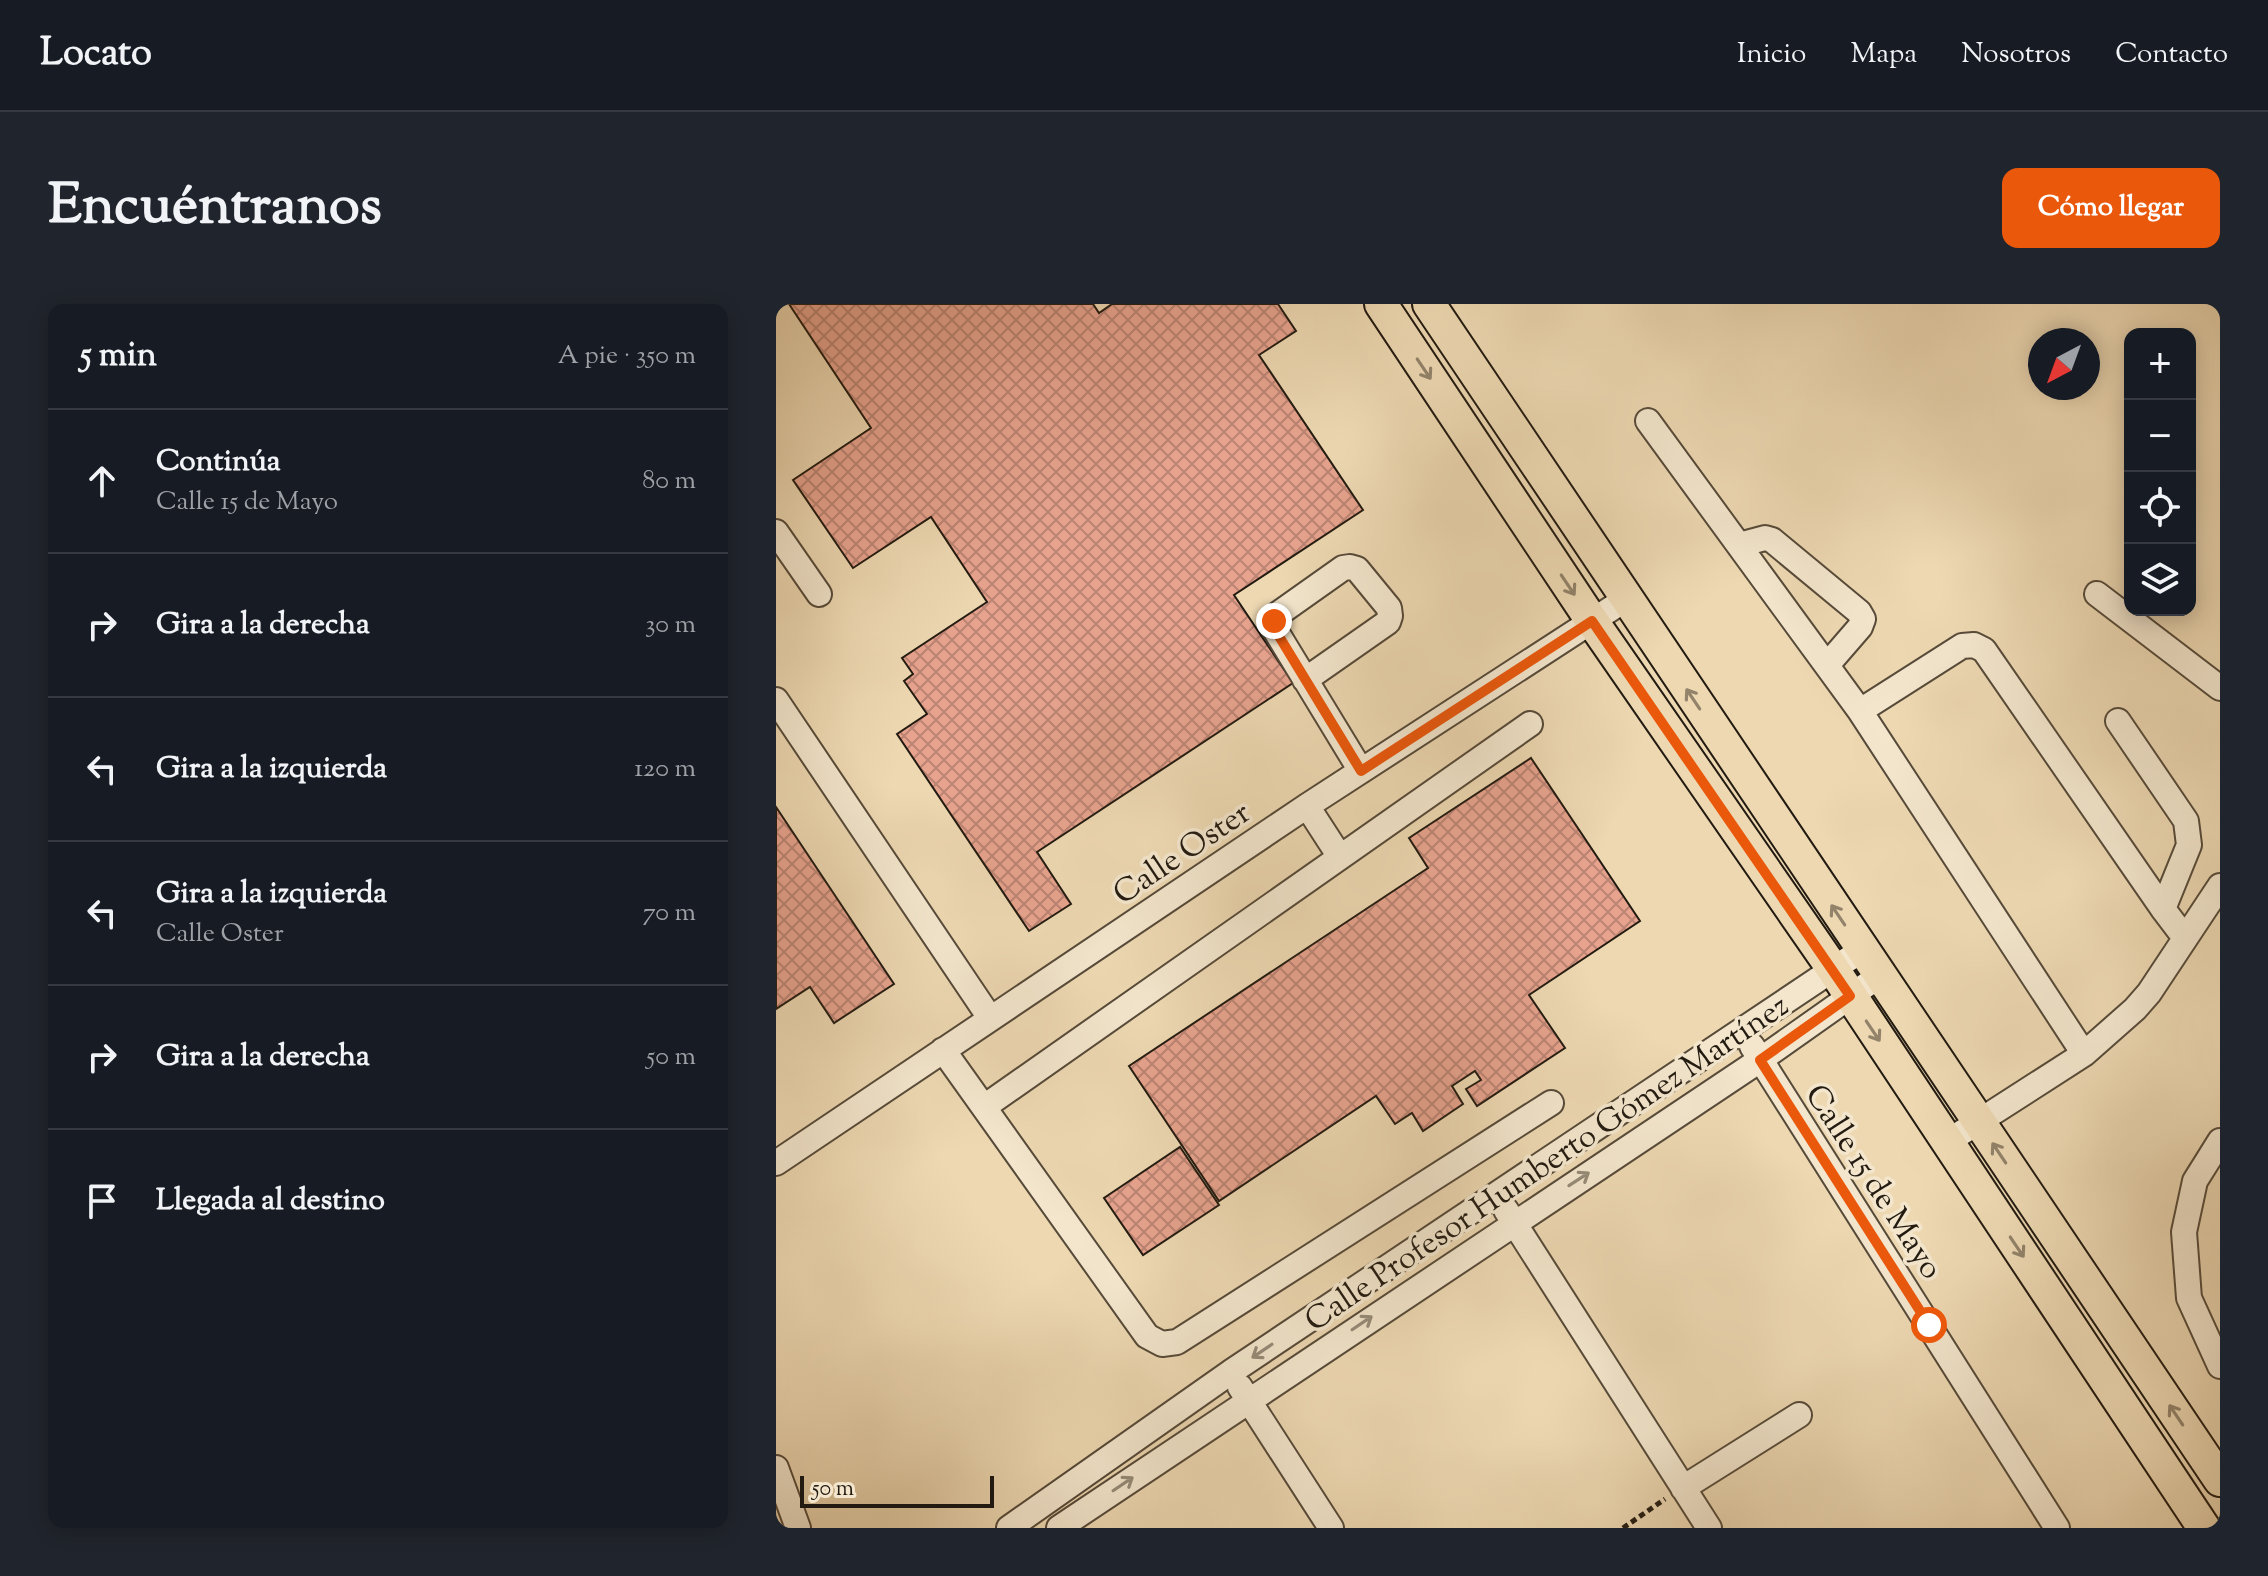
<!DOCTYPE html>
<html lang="es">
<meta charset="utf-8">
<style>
body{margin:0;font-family:"Sorts Mill Goudy",serif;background:#20242c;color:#f1f3f6}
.controls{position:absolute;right:24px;top:24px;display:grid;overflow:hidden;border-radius:16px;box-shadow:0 4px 20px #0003}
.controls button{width:72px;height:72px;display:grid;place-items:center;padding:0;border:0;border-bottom:2px solid #363941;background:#171b24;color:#f1f3f6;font:40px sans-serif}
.compass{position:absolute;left:1252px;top:24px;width:72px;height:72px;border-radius:50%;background:#171b24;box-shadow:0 4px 20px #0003;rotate:221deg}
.scale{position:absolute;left:24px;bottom:20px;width:194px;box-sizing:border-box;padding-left:8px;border:4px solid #231b11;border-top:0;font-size:22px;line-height:28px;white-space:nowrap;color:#231b11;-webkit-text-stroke:6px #f3e6cd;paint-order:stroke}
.stop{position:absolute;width:24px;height:24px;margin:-18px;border:6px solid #ea580c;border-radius:50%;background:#fff}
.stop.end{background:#ea580c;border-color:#fff;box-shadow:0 2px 8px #0008}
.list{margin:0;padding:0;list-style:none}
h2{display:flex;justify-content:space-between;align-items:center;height:104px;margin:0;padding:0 32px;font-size:34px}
h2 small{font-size:26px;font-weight:400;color:#9ea1a6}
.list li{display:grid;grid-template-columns:52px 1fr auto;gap:24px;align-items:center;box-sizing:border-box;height:144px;padding:0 32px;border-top:2px solid #363941}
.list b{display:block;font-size:30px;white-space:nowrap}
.list p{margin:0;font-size:26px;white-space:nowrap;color:#9ea1a6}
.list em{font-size:26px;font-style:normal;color:#9ea1a6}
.icon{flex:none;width:44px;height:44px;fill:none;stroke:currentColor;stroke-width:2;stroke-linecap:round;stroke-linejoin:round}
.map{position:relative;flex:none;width:1444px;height:1224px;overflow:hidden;border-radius:16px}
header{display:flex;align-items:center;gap:48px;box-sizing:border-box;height:112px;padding:0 40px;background:#171b24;border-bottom:2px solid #363941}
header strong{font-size:38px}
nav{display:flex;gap:44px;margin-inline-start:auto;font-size:28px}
.intro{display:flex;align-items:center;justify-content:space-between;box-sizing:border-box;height:192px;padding:0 48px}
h1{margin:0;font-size:56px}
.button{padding:20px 36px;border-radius:16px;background:#ea580c;color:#fff;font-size:28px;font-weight:700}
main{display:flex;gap:48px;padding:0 48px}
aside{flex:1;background:#171b24;border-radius:16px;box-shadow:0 4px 20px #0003}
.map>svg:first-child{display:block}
.building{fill:url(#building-cross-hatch);stroke:#231b11;stroke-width:2}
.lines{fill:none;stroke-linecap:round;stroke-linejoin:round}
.minor-casing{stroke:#564a39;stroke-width:28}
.major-casing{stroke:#231b11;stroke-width:36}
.path{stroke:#231b11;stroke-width:5;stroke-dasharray:6 4;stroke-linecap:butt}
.minor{stroke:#f3e6cd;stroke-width:24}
.major{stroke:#edd8b2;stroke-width:32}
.oneway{stroke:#92836a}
.oneway2{stroke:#958b78}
.route{stroke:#ea580c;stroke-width:10}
.labels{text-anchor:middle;stroke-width:7;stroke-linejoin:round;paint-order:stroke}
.street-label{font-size:32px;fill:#231b11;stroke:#f3e6cd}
</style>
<header>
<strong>Locato</strong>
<nav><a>Inicio</a><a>Mapa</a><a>Nosotros</a><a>Contacto</a></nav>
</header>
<div class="intro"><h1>Encuéntranos</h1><a class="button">Cómo llegar</a></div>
<main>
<aside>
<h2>5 min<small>A pie · 350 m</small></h2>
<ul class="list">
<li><svg class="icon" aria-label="ahead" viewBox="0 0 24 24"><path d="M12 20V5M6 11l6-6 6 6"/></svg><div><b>Continúa</b><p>Calle 15 de Mayo</p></div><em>80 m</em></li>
<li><svg class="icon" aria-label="right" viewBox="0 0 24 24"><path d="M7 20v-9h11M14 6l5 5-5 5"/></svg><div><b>Gira a la derecha</b></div><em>30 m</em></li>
<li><svg class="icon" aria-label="left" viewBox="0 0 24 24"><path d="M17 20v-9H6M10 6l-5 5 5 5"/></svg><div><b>Gira a la izquierda</b></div><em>120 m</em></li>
<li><svg class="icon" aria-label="left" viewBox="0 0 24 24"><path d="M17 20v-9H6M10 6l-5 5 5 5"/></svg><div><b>Gira a la izquierda</b><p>Calle Oster</p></div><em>70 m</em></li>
<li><svg class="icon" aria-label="right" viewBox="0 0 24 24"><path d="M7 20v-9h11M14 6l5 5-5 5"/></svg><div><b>Gira a la derecha</b></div><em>50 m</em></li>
<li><svg class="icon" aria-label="arrive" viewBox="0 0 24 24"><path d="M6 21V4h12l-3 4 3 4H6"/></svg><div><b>Llegada al destino</b></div></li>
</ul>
</aside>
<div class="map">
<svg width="1444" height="1224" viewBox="0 0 1444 1224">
<defs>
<pattern id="building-cross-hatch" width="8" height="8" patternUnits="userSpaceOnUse" patternTransform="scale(2)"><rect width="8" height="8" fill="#e7a38e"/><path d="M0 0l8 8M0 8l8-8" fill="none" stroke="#bb8473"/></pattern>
</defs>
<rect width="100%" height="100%" fill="#edd8b2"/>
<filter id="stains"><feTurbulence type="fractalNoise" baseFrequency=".0025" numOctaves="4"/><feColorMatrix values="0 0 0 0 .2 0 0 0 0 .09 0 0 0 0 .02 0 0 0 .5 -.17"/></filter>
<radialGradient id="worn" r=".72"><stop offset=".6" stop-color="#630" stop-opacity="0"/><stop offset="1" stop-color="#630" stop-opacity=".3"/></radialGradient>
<path class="building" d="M 13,0 L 317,0 L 323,9 L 336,0 L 502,0 L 520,27 L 483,51 L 587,206 L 458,291 L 517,379 L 261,548 L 295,600 L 253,627 L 121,430 L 151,410 L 128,377 L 137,370 L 126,354 L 211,298 L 155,213 L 77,264 L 17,176 L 95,124 Z
M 755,454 L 864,617 L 753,691 L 789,744 L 701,802 L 690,785 L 705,776 L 699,767 L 676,782 L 687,800 L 647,827 L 636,809 L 619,820 L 600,792 L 443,897 L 353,762 L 652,564 L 633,534 Z
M 0,503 L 118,680 L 58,719 L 34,683 L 0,705 Z
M 404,843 L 443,901 L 367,951 L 328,894 Z"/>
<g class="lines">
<defs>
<path id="minor" d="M 872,117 L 1084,407 L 1308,750
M 0,228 L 43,290
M 963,241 L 989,234 L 996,236 L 1083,308 L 1087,315 L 1084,323 L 1052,360
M 1321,290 L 1444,384
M 529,376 L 612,318 L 614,312 L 613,304 L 581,265 L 574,263 L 567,264 L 502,310 L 498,324 L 585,467
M 0,396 L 214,714
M 1084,407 L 1186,342 L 1198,341 L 1208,346 L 1387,605 L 1409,634
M 1342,417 L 1410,517 L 1413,541 L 1387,605
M 531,502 L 564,553
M 976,742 L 1281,1224
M 167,746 L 371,1032 L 386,1040 L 401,1038 L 775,799
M 208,803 L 754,420
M 1444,837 L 1419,877 L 1408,928 L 1413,994 L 1444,1062
M 1171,838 L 1308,750 L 1359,705 L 1373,689 L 1444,582
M 0,859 L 531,502 L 850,295
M 730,906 L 933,1224
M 464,1083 L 555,1224
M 0,1164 L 22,1224
M 907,1184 L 1023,1111
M 233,1224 L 455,1068 L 1086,646
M 283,1224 L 984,756 L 1103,672"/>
<path id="major" d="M 605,0 L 816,317 L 1057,665 L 1428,1224
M 653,0 L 1444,1176"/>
</defs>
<use href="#minor" class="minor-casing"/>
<use href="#major" class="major-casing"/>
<path class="path" d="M 847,1224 L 889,1195"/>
<use href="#minor" class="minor"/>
<use href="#major" class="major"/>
</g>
<defs><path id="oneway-shaft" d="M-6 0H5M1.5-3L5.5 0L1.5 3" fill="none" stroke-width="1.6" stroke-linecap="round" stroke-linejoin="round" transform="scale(2)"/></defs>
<g class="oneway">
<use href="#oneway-shaft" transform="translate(648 65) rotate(56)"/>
<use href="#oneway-shaft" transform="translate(792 281) rotate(56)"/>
<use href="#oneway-shaft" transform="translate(917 395) rotate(-124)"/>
<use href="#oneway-shaft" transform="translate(1062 611) rotate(-124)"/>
<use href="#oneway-shaft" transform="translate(1097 727) rotate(56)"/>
<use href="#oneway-shaft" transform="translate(1223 849) rotate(-124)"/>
<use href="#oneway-shaft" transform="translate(1241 943) rotate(56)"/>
<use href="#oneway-shaft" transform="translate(1400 1111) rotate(-124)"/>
</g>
<g class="oneway2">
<use href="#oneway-shaft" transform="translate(803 875) rotate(-33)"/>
<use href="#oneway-shaft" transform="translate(586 1019) rotate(-34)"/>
<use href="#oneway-shaft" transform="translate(486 1047) rotate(146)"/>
<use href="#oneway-shaft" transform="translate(347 1180) rotate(-34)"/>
</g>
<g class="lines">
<path class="route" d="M 498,317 L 498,324 L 585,467 L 816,317 L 1074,692 L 984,756 L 1153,1021"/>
</g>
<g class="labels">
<g class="street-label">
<text transform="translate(405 548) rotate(-34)" y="11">Calle Oster</text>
<text transform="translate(770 858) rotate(-34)" y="11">Calle Profesor Humberto Gómez Martínez</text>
<text transform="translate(1099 877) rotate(57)" y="11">Calle 15 de Mayo</text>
</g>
</g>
<rect width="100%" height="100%" filter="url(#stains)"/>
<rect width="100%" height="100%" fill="url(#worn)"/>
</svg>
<div class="controls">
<button>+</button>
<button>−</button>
<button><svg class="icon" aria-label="locate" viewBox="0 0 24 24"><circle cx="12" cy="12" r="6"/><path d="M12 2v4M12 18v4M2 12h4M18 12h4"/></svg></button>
<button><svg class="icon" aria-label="layers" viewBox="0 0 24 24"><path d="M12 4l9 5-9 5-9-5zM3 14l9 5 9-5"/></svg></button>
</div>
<svg class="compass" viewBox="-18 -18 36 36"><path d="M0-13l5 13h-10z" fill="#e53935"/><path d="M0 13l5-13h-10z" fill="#9ea1a6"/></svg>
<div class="scale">50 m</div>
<div class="stop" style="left:1153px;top:1021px"></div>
<div class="stop end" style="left:498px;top:317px"></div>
</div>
</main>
